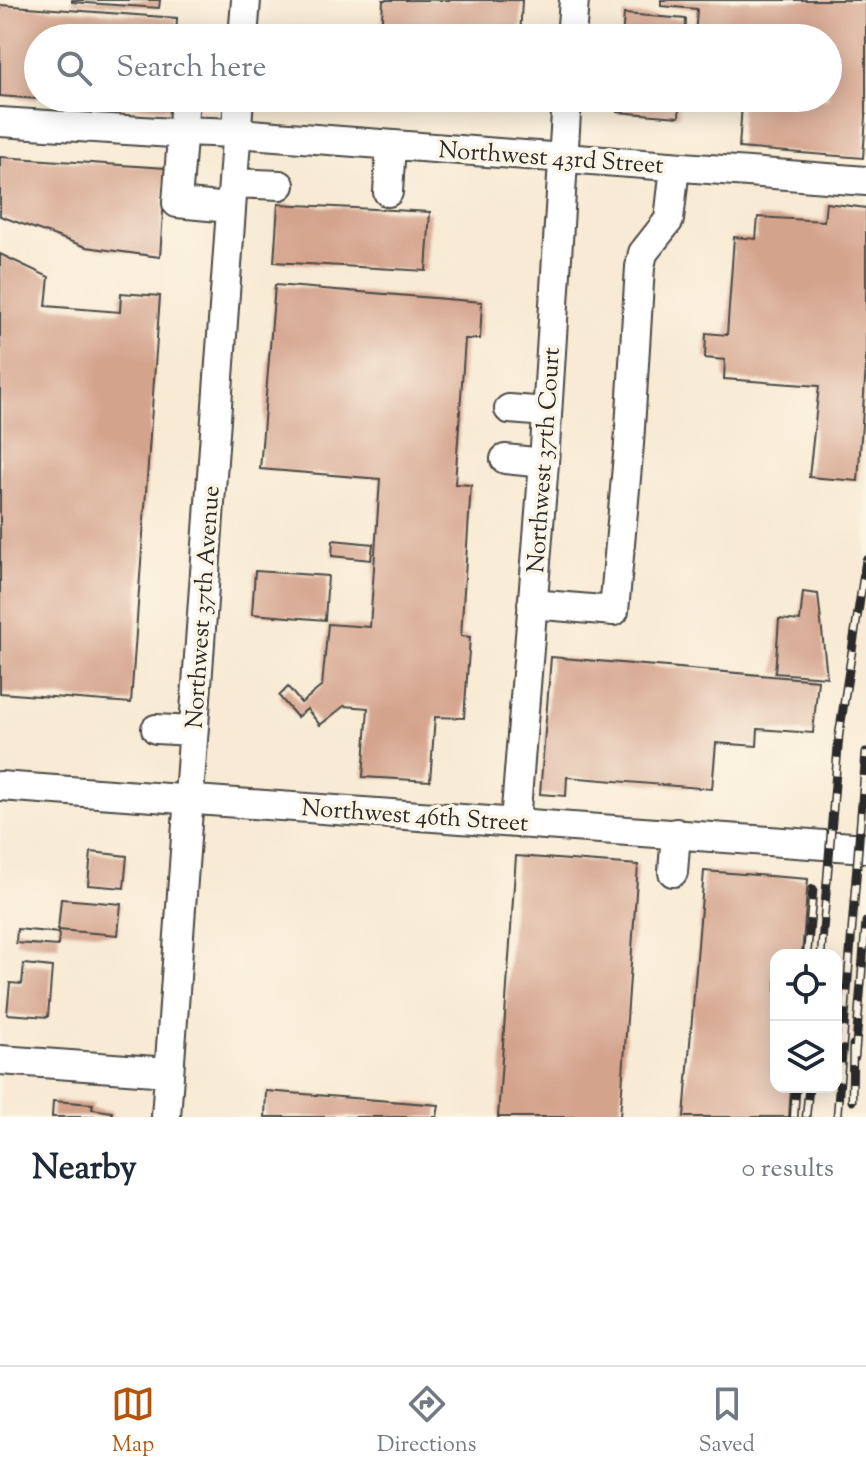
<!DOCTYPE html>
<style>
body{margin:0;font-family:"Sorts Mill Goudy",serif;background:#f6f6f7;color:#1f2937}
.controls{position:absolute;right:24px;bottom:24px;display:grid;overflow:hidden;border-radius:16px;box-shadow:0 4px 20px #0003}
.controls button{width:72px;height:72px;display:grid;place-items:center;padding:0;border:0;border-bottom:2px solid #e0e1e3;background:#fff;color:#1f2937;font:40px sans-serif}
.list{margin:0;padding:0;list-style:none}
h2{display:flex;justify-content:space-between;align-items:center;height:104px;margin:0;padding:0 32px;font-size:34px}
h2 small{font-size:26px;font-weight:400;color:#747a83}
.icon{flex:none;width:44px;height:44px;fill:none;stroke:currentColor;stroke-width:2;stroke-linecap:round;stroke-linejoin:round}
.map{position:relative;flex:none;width:866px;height:1117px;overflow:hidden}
.search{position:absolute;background:#fff;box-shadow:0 4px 20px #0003;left:24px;right:24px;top:24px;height:88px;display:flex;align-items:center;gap:20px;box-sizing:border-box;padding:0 28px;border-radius:44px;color:#747a83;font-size:30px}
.sheet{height:248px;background:#fff}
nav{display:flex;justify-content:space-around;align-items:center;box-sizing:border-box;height:112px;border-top:2px solid #e0e1e3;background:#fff;font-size:22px;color:#747a83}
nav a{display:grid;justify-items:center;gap:4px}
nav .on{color:#b45309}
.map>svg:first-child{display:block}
.building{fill:#d4a38c}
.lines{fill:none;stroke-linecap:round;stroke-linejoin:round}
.minor-casing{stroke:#4a4844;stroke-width:32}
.minor{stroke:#fff;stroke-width:28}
.rail-casing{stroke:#2b2b2b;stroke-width:9}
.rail{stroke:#fcf5e5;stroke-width:6;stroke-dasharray:18;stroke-linecap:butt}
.labels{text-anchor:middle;stroke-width:7;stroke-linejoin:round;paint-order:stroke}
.street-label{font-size:24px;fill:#2b2b2b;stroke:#fcf5e5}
</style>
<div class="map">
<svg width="866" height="1117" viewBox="0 0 866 1117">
<rect width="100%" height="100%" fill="#fcf5e5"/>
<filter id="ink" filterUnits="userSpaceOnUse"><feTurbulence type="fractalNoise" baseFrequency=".0125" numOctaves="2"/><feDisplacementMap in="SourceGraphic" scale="16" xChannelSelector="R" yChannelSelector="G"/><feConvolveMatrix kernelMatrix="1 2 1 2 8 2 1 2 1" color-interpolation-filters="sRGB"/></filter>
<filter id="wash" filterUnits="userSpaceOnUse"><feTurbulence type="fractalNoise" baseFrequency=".006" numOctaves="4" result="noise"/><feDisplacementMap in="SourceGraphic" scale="32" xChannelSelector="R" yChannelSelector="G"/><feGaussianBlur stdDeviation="1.8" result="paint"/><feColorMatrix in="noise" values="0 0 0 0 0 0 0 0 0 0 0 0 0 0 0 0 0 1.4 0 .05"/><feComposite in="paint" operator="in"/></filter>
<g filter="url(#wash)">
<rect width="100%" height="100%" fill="#f8ead4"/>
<g id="blocks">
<path class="building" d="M 72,0 L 160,0 L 159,8 L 72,2 Z
M 383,0 L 522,0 L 520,38 L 381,38 Z
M 661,0 L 866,0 L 866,117 L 863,158 L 739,148 L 742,103 L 761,105 L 762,98 L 828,98 L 828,38 L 695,38 L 697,9 L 661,6 Z
M 0,5 L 177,18 L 176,38 L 38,38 L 38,99 L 0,96 Z
M 624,14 L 686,19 L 685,38 L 622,38 Z
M 62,98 L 171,98 L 171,108 L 62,100 Z
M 618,98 L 680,98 L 679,117 L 617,112 Z
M 0,157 L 166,168 L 160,257 L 86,247 L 0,216 Z
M 826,203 L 866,208 L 866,366 L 858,481 L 809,477 L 819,386 L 724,379 L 725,360 L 705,358 L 706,333 L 727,335 L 734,237 L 756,239 L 758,217 L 824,221 Z
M 278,204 L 430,212 L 426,271 L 274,262 Z
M 0,254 L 49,277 L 46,306 L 120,312 L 121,293 L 160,296 L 131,703 L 0,693 Z
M 275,285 L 482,302 L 480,339 L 465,339 L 455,484 L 471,485 L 461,636 L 470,637 L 464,718 L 435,717 L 430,781 L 363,777 L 368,708 L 344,706 L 320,725 L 307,709 L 297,717 L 279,696 L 288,687 L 301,703 L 322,686 L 328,624 L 370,627 L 380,479 L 260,469 Z
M 333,540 L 373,544 L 371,560 L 332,556 Z
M 255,571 L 328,576 L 325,620 L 252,614 Z
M 803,592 L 818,594 L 827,677 L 775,673 L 779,619 L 800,621 Z
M 551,657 L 818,680 L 813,733 L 758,729 L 757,746 L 716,743 L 712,789 L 567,777 L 566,796 L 540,794 Z
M 91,852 L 127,856 L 124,888 L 88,885 Z
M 516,856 L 638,865 L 620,1117 L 498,1117 Z
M 704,871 L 808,879 L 802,955 L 776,955 L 776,1087 L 791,1087 L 789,1117 L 684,1117 Z
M 61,899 L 121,904 L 118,935 L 58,930 Z
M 17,929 L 59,933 L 58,946 L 16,943 Z
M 24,964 L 52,967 L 48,1017 L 7,1014 L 10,983 L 22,984 Z
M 266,1091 L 439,1105 L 437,1117 L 265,1117 Z
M 53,1101 L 93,1104 L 92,1109 L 112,1112 L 112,1117 L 52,1117 Z"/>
</g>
</g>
<g filter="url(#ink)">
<use href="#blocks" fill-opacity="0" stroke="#4a4844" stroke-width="2"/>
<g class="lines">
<defs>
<path id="minor" d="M 243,38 L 246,0
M 571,38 L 574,0
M 185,98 L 177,203 L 230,208
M 0,122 L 173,133 L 183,131 L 237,133 L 866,181
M 233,183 L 280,185
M 388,192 L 391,145
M 509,409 L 547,412
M 505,459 L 544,463
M 532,604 L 614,611 L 629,444 L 640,267 L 643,253 L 669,220 L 675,167
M 156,729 L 193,731
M 0,786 L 866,848
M 515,822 L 544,463 L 567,98
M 673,872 L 676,833
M 0,1060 L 169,1072
M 166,1117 L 239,98"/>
</defs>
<use href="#minor" class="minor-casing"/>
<use href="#minor" class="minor"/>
<defs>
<path id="rail" d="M 807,955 L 813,889
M 821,955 L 839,735 L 866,560
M 855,1057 L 866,922
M 852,1101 L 853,1045
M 794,1117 L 796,1087
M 806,1117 L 809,1087
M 837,1117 L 866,752"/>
</defs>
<use href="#rail" class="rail-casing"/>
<use href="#rail" class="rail"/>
</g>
</g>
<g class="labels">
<g class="street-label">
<text transform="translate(551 157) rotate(4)" y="8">Northwest 43rd Street</text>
<text transform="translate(543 460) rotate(-86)" y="8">Northwest 37th Court</text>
<text transform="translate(202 607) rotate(-86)" y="8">Northwest 37th Avenue</text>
<text transform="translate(415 815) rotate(4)" y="8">Northwest 46th Street</text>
</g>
</g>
</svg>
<div class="controls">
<button><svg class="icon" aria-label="locate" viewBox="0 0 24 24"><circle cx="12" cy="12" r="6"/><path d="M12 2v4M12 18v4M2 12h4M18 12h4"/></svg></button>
<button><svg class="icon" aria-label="layers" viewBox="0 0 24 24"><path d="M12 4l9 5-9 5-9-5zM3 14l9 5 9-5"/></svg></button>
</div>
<div class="search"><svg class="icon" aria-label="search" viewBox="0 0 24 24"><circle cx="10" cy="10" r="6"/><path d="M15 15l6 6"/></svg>Search here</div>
</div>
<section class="sheet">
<h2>Nearby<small>0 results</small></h2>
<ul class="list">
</ul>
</section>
<nav>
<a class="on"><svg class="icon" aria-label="map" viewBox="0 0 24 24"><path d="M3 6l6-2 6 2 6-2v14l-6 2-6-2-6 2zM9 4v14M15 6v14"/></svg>Map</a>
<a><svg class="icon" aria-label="directions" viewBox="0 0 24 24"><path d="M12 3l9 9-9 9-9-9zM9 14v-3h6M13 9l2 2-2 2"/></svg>Directions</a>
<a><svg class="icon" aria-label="saved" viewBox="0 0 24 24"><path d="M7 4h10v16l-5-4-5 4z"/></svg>Saved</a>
</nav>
